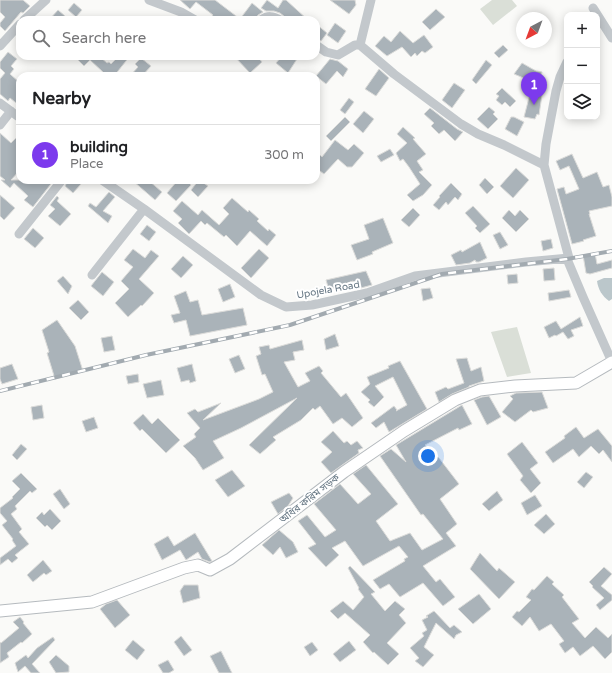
<!DOCTYPE html>
<meta charset="utf-8">
<style>
body{margin:0;font-family:"Varela Round","Noto Sans Bengali",sans-serif;background:#f6f6f6;color:#202124}
.controls{position:absolute;right:12px;top:12px;display:grid;overflow:hidden;border-radius:8px;box-shadow:0 2px 10px #0003}
.controls button{width:36px;height:36px;display:grid;place-items:center;padding:0;border:0;border-bottom:1px solid #e0e0e0;background:#fff;color:#202124;font:20px sans-serif}
.compass{position:absolute;left:516px;top:12px;width:36px;height:36px;border-radius:50%;background:#fff;box-shadow:0 2px 10px #0003;rotate:221deg}
.you{position:absolute;left:428px;top:456px;width:14px;height:14px;margin:-10px;border:3px solid #fff;border-radius:50%;background:#1a73e8;box-shadow:0 0 0 6px #1a73e833}
.badge{display:grid;place-items:center;width:26px;height:26px;border-radius:50%;background:#7c3aed;color:#fff;font-size:13px;font-weight:700}
.pin{position:absolute;translate:-50% -33px;filter:drop-shadow(0 1px 2px #0008)}
.pin::after{content:'';position:absolute;top:21px;width:14px;height:12px;background:inherit;clip-path:polygon(0 0,100% 0,50% 100%)}
.list{margin:0;padding:0;list-style:none}
h2{display:flex;justify-content:space-between;align-items:center;height:52px;margin:0;padding:0 16px;font-size:17px}
h2 small{font-size:13px;font-weight:400;color:#757577}
.list li{display:grid;grid-template-columns:26px 1fr auto;gap:12px;align-items:center;box-sizing:border-box;height:60px;padding:0 16px;border-top:1px solid #e0e0e0}
.list b{display:block;font-size:15px;white-space:nowrap}
.list p{margin:0;font-size:13px;white-space:nowrap;color:#757577}
.list em{font-size:13px;font-style:normal;color:#757577}
.icon{flex:none;width:22px;height:22px;fill:none;stroke:currentColor;stroke-width:2;stroke-linecap:round;stroke-linejoin:round}
.map{position:relative;flex:none;width:612px;height:673px;overflow:hidden}
.search{position:absolute;background:#fff;box-shadow:0 2px 10px #0003;left:16px;top:16px;width:304px;height:44px;display:flex;align-items:center;gap:10px;box-sizing:border-box;padding:0 14px;border-radius:12px;color:#757577;font-size:15px}
.panel{position:absolute;background:#fff;box-shadow:0 2px 10px #0003;left:16px;top:72px;width:304px;height:112px;border-radius:12px}
.map>svg:first-child{display:block}
.green{fill:#dadfd7}
.water{fill:#bbc7cb}
.building{fill:#aab3b9;stroke:#dcdcda}
.lines{fill:none;stroke-linecap:round;stroke-linejoin:round}
.major-casing{stroke:#b5babe;stroke-width:13}
.minor{stroke:#c3c8cc;stroke-width:9}
.major{stroke:#fff;stroke-width:11}
.rail-casing{stroke:#a2aab0;stroke-width:4}
.rail{stroke:#fff;stroke-width:2.5;stroke-dasharray:8;stroke-linecap:butt}
.labels{text-anchor:middle;stroke-width:4;stroke-linejoin:round;paint-order:stroke}
.street-label{font-size:10px;fill:#657683;stroke:#fff}
</style>
<div class="map">
<svg width="612" height="673" viewBox="0 0 612 673">
<rect width="100%" height="100%" fill="#fafaf8"/>
<path class="green" d="M 492,0 L 512,0 L 517,6 L 493,25 L 480,9 Z
M 517,327 L 531,373 L 507,377 L 491,332 Z"/>
<path class="water" d="M 604,278 L 612,278 L 612,299 L 609,301 C 602,296 598,289 597,281 Z"/>
<path class="building" d="M 0,0 L 23,0 L 30,6 L 23,13 L 21,12 L 5,31 L 0,26 L 0,23 L 5,17 L 0,12 Z
M 180,0 L 215,0 L 240,19 L 252,3 L 263,12 L 258,15 L 255,20 L 209,20 L 213,15 L 196,2 L 190,9 Z
M 267,0 L 278,8 L 283,0 L 286,0 L 308,20 L 286,20 L 285,17 L 280,13 L 274,11 L 266,11 L 261,8 Z
M 330,0 L 355,0 L 356,5 L 349,14 Z
M 74,3 L 82,10 L 76,17 L 68,10 Z
M 436,9 L 445,17 L 430,30 L 422,22 Z
M 58,10 L 65,16 L 62,20 L 49,20 Z
M 335,23 L 346,31 L 338,43 L 327,35 Z
M 316,24 L 327,33 L 321,41 L 316,39 Z
M 400,31 L 413,43 L 424,35 L 433,47 L 425,53 L 422,51 L 417,56 L 415,53 L 411,57 L 402,47 L 387,56 L 375,46 L 384,36 L 391,42 Z
M 503,45 L 508,50 L 499,58 L 494,53 Z
M 8,52 L 17,59 L 11,66 L 14,69 L 10,74 L 20,83 L 20,106 L 10,98 L 8,101 L 0,94 L 0,79 L 5,73 L 0,68 L 0,62 Z
M 81,56 L 99,56 L 107,63 L 109,62 L 111,64 L 119,56 L 130,56 L 114,76 L 99,76 L 103,72 L 90,60 L 84,66 L 78,60 Z
M 234,56 L 257,56 L 262,62 L 250,73 Z
M 282,56 L 294,56 L 297,59 L 288,73 L 276,63 Z
M 141,58 L 151,66 L 142,76 L 130,76 L 138,67 L 135,64 Z
M 330,59 L 338,61 L 348,69 L 343,77 L 337,71 L 326,84 L 316,76 Z
M 486,60 L 492,65 L 476,84 L 472,80 Z
M 522,63 L 536,71 L 542,72 L 540,80 L 532,94 L 542,95 L 539,115 L 537,114 L 535,119 L 524,117 L 533,82 L 514,74 Z
M 379,69 L 389,78 L 376,96 L 365,89 Z
M 454,83 L 465,90 L 452,108 L 442,100 Z
M 502,88 L 516,101 L 510,107 L 505,102 L 502,105 L 496,100 L 499,96 L 496,94 Z
M 349,98 L 354,102 L 345,114 L 340,110 Z
M 489,107 L 495,112 L 493,114 L 498,119 L 488,129 L 477,119 Z
M 430,108 L 457,129 L 463,132 L 455,141 L 444,130 L 439,134 L 431,126 L 434,123 L 424,114 Z
M 364,111 L 374,119 L 363,133 L 353,124 Z
M 345,117 L 350,122 L 331,141 L 326,136 Z
M 511,117 L 514,117 L 524,122 L 517,136 L 505,129 Z
M 403,127 L 415,138 L 413,139 L 426,154 L 417,161 L 423,170 L 419,172 L 432,185 L 423,195 L 413,201 L 407,195 L 420,184 L 409,167 L 403,159 L 400,161 L 396,153 L 407,143 L 397,134 Z
M 0,133 L 11,143 L 20,134 L 20,170 L 11,180 L 54,180 L 33,207 L 24,200 L 28,196 L 14,183 L 10,188 L 1,180 L 5,180 L 0,176 Z
M 335,140 L 348,150 L 354,144 L 364,153 L 352,167 L 347,167 L 338,159 L 324,174 L 316,168 L 316,159 L 320,155 L 322,157 Z
M 390,149 L 394,155 L 381,162 L 377,156 Z
M 572,154 L 583,178 L 597,172 L 603,187 L 609,185 L 612,197 L 612,206 L 589,211 L 590,214 L 589,214 L 596,236 L 583,240 L 584,241 L 572,244 L 557,189 L 564,187 L 566,194 L 579,189 L 569,166 L 560,170 L 556,161 Z
M 516,168 L 529,180 L 513,198 L 500,186 Z
M 485,178 L 494,187 L 487,194 L 479,185 Z
M 68,180 L 77,180 L 81,184 L 73,193 L 65,186 Z
M 132,180 L 148,180 L 162,192 L 155,200 Z
M 178,180 L 186,180 L 191,185 L 176,201 L 167,193 Z
M 199,180 L 208,186 L 198,197 L 191,190 Z
M 451,183 L 462,194 L 458,200 L 455,197 L 448,205 L 446,202 L 439,210 L 433,205 L 440,197 L 439,196 Z
M 109,192 L 115,197 L 103,211 L 112,216 L 108,223 L 88,206 L 90,203 L 96,207 Z
M 0,195 L 15,208 L 4,220 L 0,216 Z
M 57,196 L 59,198 L 57,201 L 71,214 L 60,226 L 48,216 L 55,209 L 50,205 Z
M 232,198 L 248,212 L 249,210 L 259,219 L 257,221 L 268,231 L 269,229 L 276,235 L 267,246 L 250,231 L 237,246 L 226,235 L 224,237 L 207,223 L 205,225 L 201,221 L 189,234 L 178,223 L 182,219 L 173,211 L 182,201 L 198,215 L 202,210 L 219,225 L 229,214 L 223,208 Z
M 473,206 L 490,224 L 480,233 L 475,228 L 477,226 L 465,213 Z
M 413,208 L 420,215 L 409,227 L 401,220 Z
M 509,210 L 515,216 L 520,210 L 529,219 L 516,232 L 502,218 Z
M 383,218 L 393,243 L 372,252 L 373,254 L 357,260 L 351,245 L 369,239 L 364,225 Z
M 147,225 L 156,232 L 149,241 L 140,234 Z
M 33,228 L 44,238 L 35,248 L 24,239 Z
M 500,232 L 508,245 L 500,249 L 493,235 Z
M 551,239 L 553,248 L 543,251 L 541,241 Z
M 480,242 L 487,258 L 479,262 L 476,262 L 475,260 L 470,263 L 456,265 L 451,255 L 461,250 L 462,252 Z
M 133,249 L 145,258 L 151,250 L 159,256 L 139,279 L 154,293 L 142,306 L 141,305 L 128,317 L 115,303 L 129,289 L 121,281 L 133,267 L 124,260 Z
M 259,249 L 269,258 L 251,278 L 241,268 Z
M 595,253 L 597,264 L 612,260 L 612,268 L 590,274 L 586,273 L 583,255 Z
M 183,256 L 193,265 L 181,278 L 171,269 Z
M 554,268 L 555,280 L 544,281 L 543,269 Z
M 366,271 L 372,285 L 357,289 L 353,281 L 329,290 L 326,280 Z
M 102,272 L 114,282 L 103,296 L 91,286 Z
M 517,274 L 518,283 L 508,284 L 507,275 Z
M 63,276 L 72,286 L 68,294 L 57,281 Z
M 230,284 L 235,297 L 223,302 L 218,289 Z
M 430,288 L 433,298 L 423,301 L 421,289 Z
M 569,290 L 571,297 L 549,301 L 548,293 Z
M 186,291 L 190,302 L 198,300 L 202,315 L 243,308 L 247,325 L 190,336 L 186,320 L 174,323 L 171,315 L 180,313 L 174,296 Z
M 78,300 L 89,312 L 81,320 L 69,308 Z
M 580,317 L 583,326 L 571,330 L 574,336 L 568,339 L 563,332 L 556,336 L 555,335 L 549,338 L 544,327 L 556,321 L 561,329 Z
M 57,320 L 75,346 L 83,371 L 55,379 L 47,353 L 49,352 L 42,330 Z
M 335,334 L 339,346 L 326,350 L 324,339 Z
M 112,336 L 115,350 L 104,352 L 101,338 Z
M 302,340 L 304,350 L 293,352 L 295,360 L 284,362 L 298,387 L 310,381 L 305,373 L 319,366 L 323,371 L 321,373 L 341,397 L 346,393 L 363,418 L 352,427 L 342,418 L 333,424 L 320,406 L 315,410 L 313,408 L 301,420 L 273,437 L 276,440 L 260,454 L 249,445 L 297,398 L 241,428 L 213,441 L 224,458 L 203,470 L 195,458 L 183,446 L 196,437 L 194,434 L 200,428 L 187,413 L 195,409 L 198,412 L 221,403 L 203,420 L 259,399 L 273,392 L 265,374 L 262,375 L 256,356 L 261,354 L 259,347 L 269,345 L 270,349 Z
M 239,355 L 245,369 L 235,373 L 229,359 Z
M 467,358 L 471,371 L 481,367 L 484,381 L 469,386 L 469,387 L 452,394 L 439,402 L 435,392 L 446,387 L 448,389 L 464,383 L 456,359 Z
M 400,361 L 427,409 L 389,432 L 384,422 L 376,428 L 371,423 L 394,406 L 397,410 L 396,411 L 407,405 L 393,377 L 375,386 L 384,397 L 374,407 L 368,402 L 370,400 L 361,392 L 370,384 L 367,377 L 389,368 L 388,366 Z
M 12,364 L 18,379 L 2,384 L 0,379 L 0,368 Z
M 192,364 L 196,381 L 190,383 L 189,380 L 181,382 L 177,368 Z
M 138,374 L 139,382 L 128,384 L 126,376 Z
M 161,380 L 164,395 L 147,398 L 143,384 Z
M 542,392 L 548,408 L 533,412 L 531,410 L 515,422 L 502,412 L 513,399 L 510,396 L 516,393 Z
M 489,396 L 501,417 L 487,425 L 474,400 L 482,397 Z
M 42,405 L 44,418 L 33,420 L 31,407 Z
M 462,405 L 472,424 L 459,430 L 458,428 L 425,445 L 439,458 L 459,484 L 440,499 L 457,524 L 446,533 L 456,546 L 423,566 L 436,582 L 440,579 L 455,597 L 443,606 L 423,583 L 400,597 L 389,584 L 380,589 L 373,580 L 405,561 L 404,559 L 408,557 L 399,546 L 363,566 L 345,541 L 332,548 L 339,555 L 326,567 L 308,548 L 316,544 L 298,521 L 307,515 L 325,537 L 336,530 L 314,504 L 340,484 L 358,504 L 371,494 L 353,474 L 366,465 L 398,504 L 376,521 L 390,541 L 410,533 L 422,550 L 443,539 L 423,514 L 421,515 L 380,456 L 391,449 L 406,462 L 396,445 Z
M 143,414 L 152,424 L 158,418 L 180,440 L 166,453 L 142,429 L 140,431 L 133,423 Z
M 94,417 L 98,428 L 86,432 L 82,421 Z
M 576,427 L 584,438 L 598,429 L 612,446 L 612,462 L 603,450 L 599,454 L 591,446 L 579,457 L 573,449 L 553,463 L 545,452 L 565,438 L 564,436 Z
M 333,431 L 344,443 L 347,441 L 351,445 L 357,441 L 363,448 L 358,450 L 359,453 L 331,473 L 321,462 L 332,452 L 321,442 Z
M 522,442 L 538,463 L 530,469 L 541,483 L 531,493 L 520,480 L 523,476 L 507,454 Z
M 21,444 L 27,449 L 17,460 L 12,455 Z
M 232,470 L 245,486 L 228,497 L 215,480 Z
M 586,472 L 593,477 L 584,488 L 577,482 Z
M 21,473 L 37,489 L 32,493 L 30,491 L 15,506 L 17,509 L 11,514 L 22,529 L 19,532 L 29,544 L 15,555 L 18,558 L 12,563 L 8,559 L 0,565 L 0,558 L 16,546 L 12,540 L 13,539 L 2,525 L 7,521 L 0,513 L 0,508 L 13,498 L 12,497 L 20,489 L 12,481 Z
M 60,489 L 70,504 L 64,509 L 53,494 Z
M 497,491 L 503,500 L 489,511 L 482,504 Z
M 289,493 L 293,498 L 288,506 L 278,514 L 271,502 Z
M 535,495 L 542,506 L 527,515 L 521,503 Z
M 50,509 L 61,521 L 52,530 L 47,525 L 45,527 L 36,518 L 42,512 L 44,515 Z
M 546,514 L 555,524 L 544,534 L 534,525 Z
M 279,530 L 293,542 L 298,552 L 286,558 L 280,547 L 273,555 L 262,545 Z
M 195,533 L 212,561 L 210,562 L 202,559 L 198,552 L 186,560 L 180,550 L 162,560 L 154,544 L 168,536 L 174,546 Z
M 480,553 L 497,571 L 499,568 L 515,582 L 499,599 L 470,569 Z
M 43,560 L 52,571 L 46,575 L 44,573 L 33,582 L 27,575 Z
M 350,566 L 375,592 L 371,594 L 385,611 L 395,601 L 405,609 L 399,615 L 406,623 L 387,643 L 399,654 L 388,665 L 374,652 L 373,653 L 363,642 L 370,635 L 345,613 L 338,619 L 330,611 L 343,601 L 353,610 L 364,597 L 358,589 L 359,588 L 348,568 Z
M 604,567 L 612,574 L 601,586 L 612,595 L 612,600 L 600,610 L 596,605 L 604,598 L 592,587 L 593,586 L 589,582 Z
M 547,576 L 554,582 L 552,584 L 564,595 L 562,597 L 579,619 L 572,623 L 585,638 L 596,627 L 608,638 L 612,634 L 612,652 L 605,659 L 593,646 L 580,656 L 573,647 L 565,653 L 559,644 L 564,641 L 551,624 L 539,631 L 530,617 L 522,626 L 512,617 L 517,611 L 519,612 L 531,600 L 526,597 L 532,589 L 534,590 Z
M 184,585 L 198,585 L 200,598 L 183,603 L 180,591 Z
M 479,594 L 491,609 L 473,624 L 458,609 Z
M 117,600 L 130,615 L 115,628 L 100,609 L 106,604 Z
M 434,611 L 450,628 L 454,625 L 462,632 L 456,635 L 454,639 L 436,623 L 424,647 L 434,655 L 423,667 L 415,661 L 419,658 L 410,648 L 424,636 L 422,633 L 427,630 L 422,620 L 428,617 L 426,616 Z
M 20,617 L 24,622 L 23,623 L 32,634 L 22,643 L 21,642 L 7,653 L 9,657 L 0,663 L 0,642 L 1,643 L 19,628 L 13,622 Z
M 181,636 L 192,650 L 184,656 L 174,642 Z
M 53,637 L 55,640 L 32,664 L 40,673 L 31,673 L 25,666 L 18,672 L 15,663 L 26,655 L 28,658 L 37,648 Z
M 133,640 L 145,650 L 137,660 L 125,650 Z
M 349,641 L 356,650 L 340,662 L 333,654 Z
M 312,642 L 318,650 L 310,656 L 304,647 Z
M 221,651 L 232,673 L 219,673 L 210,656 Z
M 56,655 L 69,666 L 69,672 L 56,673 L 49,662 Z
M 168,660 L 174,670 L 169,673 L 163,673 L 158,665 Z"/>
<g class="lines">
<defs>
<path id="major" d="M 0,611 L 92,602 L 184,568 L 198,565 L 210,570 L 230,559 L 344,472 L 404,431 L 455,400 L 480,390 L 515,386 L 576,383 L 612,362"/>
</defs>
<use href="#major" class="major-casing"/>
<path class="minor" d="M 149,0 L 181,12 L 195,20
M 593,8 L 612,38
M 24,20 L 46,0
M 261,20 C 268,15 273,16 280,20
M 316,45 L 326,52 L 338,55 L 355,45 L 360,45 L 394,74 L 461,124 L 478,134 L 504,145 L 544,165
M 360,45 L 371,0
M 0,46 L 20,24
M 567,62 L 560,77 L 556,91 L 546,144 L 544,165 L 569,258 L 567,259 L 583,297 L 612,362
M 0,103 L 20,118
M 0,125 L 11,111
M 102,180 L 144,209 L 261,295 L 286,307 L 312,305 L 367,293 L 415,276 L 526,262 L 569,258
M 19,234 L 62,180
M 92,275 L 144,209"/>
<use href="#major" class="major"/>
<defs>
<path id="rail" d="M 0,391 L 146,355 L 290,325 L 442,274 L 567,259 L 612,251"/>
</defs>
<use href="#rail" class="rail-casing"/>
<use href="#rail" class="rail"/>
</g>
<g class="labels">
<g class="street-label">
<text transform="translate(328 289) rotate(-10)" y="4">Upojela Road</text>
<text transform="translate(309 498) rotate(-38)" y="4">অধির করিম সড়ক</text>
</g>
</g>
</svg>
<div class="controls">
<button>+</button>
<button>−</button>
<button><svg class="icon" aria-label="layers" viewBox="0 0 24 24"><path d="M12 4l9 5-9 5-9-5zM3 14l9 5 9-5"/></svg></button>
</div>
<svg class="compass" viewBox="-18 -18 36 36"><path d="M0-13l5 13h-10z" fill="#e53935"/><path d="M0 13l5-13h-10z" fill="#757577"/></svg>
<div class="you"></div>
<div class="pin badge" style="left:534px;top:105px">1</div>
<div class="search"><svg class="icon" aria-label="search" viewBox="0 0 24 24"><circle cx="10" cy="10" r="6"/><path d="M15 15l6 6"/></svg>Search here</div>
<section class="panel">
<h2>Nearby<small></small></h2>
<ul class="list">
<li><span class="badge">1</span><div><b>building</b><p>Place</p></div><em>300 m</em></li>
</ul>
</section>
</div>
